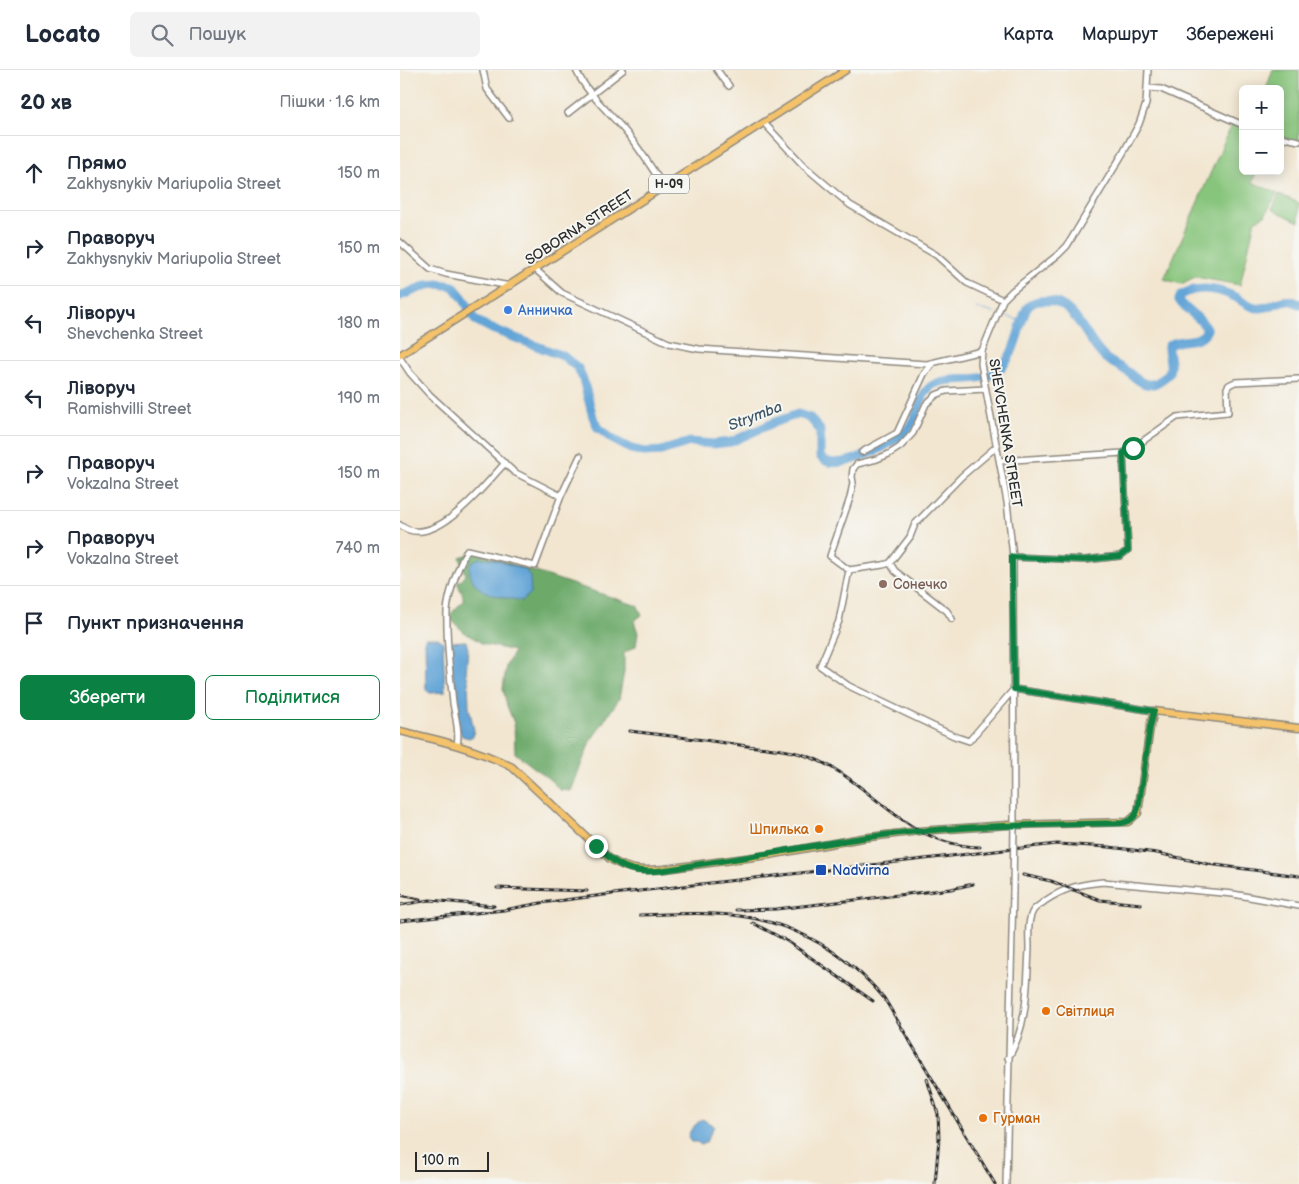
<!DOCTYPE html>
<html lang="uk">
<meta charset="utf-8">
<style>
body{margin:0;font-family:"Balsamiq Sans",sans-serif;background:#f2f2f3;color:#1f2937}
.controls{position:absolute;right:15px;top:15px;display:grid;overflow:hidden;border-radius:8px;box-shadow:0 2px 12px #0003}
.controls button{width:45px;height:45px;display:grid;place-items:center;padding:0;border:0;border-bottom:1px solid #e0e1e3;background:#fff;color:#1f2937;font:25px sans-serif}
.scale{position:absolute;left:15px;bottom:12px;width:74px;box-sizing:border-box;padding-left:5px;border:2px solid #2b2b2b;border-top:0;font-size:14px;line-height:18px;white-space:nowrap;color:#2b2b2b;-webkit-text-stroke:4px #f6f6f2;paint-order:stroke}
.stop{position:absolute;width:15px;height:15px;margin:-11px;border:4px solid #0b8043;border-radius:50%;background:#fff}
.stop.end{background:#0b8043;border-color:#fff;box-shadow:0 1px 5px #0008}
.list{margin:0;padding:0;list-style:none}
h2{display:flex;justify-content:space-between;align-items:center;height:65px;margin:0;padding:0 20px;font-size:21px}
h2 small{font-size:16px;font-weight:400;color:#747a83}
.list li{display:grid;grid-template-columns:32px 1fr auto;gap:15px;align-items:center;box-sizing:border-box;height:75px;padding:0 20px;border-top:1px solid #e0e1e3}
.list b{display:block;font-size:19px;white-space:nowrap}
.list p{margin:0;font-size:16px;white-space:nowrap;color:#747a83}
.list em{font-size:16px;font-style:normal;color:#747a83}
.actions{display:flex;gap:10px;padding:15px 20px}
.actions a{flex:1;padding:11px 0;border:1px solid #0b8043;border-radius:8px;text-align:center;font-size:18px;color:#0b8043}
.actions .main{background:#0b8043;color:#fff}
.icon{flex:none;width:28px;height:28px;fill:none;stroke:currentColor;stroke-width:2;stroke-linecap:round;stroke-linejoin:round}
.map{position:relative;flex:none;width:899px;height:1114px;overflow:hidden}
header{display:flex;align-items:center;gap:30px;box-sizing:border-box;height:70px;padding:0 25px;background:#fff;border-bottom:1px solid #e0e1e3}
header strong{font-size:24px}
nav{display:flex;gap:28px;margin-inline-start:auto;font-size:18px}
.search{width:350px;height:45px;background:#f2f2f3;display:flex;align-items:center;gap:12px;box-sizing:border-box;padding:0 18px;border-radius:8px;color:#747a83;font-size:19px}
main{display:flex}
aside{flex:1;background:#fff}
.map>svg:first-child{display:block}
.green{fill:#87c47b;stroke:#597853}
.forest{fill:#6daa6b;stroke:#4c6a4b}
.water{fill:#63a5d7;stroke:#476881}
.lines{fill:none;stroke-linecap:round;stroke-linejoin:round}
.stream{stroke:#63a5d7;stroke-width:1}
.river{stroke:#63a5d7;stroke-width:9}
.minor-casing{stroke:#8e887e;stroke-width:8}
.major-casing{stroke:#8e887e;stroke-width:9}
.minor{stroke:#fff;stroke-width:5}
.major{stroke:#f3c26a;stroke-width:6}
.rail-casing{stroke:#2b2b2b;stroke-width:3}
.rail{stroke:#f6f6f2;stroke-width:1;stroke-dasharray:4;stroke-linecap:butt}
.minor-bridge-casing{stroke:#8e887e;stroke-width:8;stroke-linecap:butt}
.minor-bridge{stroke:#fff;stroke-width:5}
.route{stroke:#0b8043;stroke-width:6}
.shop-dot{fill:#3f7fe0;stroke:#f6f6f2;stroke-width:2}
.education-dot{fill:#8d6e63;stroke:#f6f6f2;stroke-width:2}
.food-dot{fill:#e8710a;stroke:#f6f6f2;stroke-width:2}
.transit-dot{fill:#1a4fb4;stroke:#f6f6f2;stroke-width:2}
.labels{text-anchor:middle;stroke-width:4;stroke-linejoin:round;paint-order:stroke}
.shield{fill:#f6f6f2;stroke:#686867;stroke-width:1}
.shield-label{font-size:12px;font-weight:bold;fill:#2b2b2b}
.street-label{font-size:14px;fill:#2b2b2b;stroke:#f6f6f2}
.shop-label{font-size:14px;fill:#366cbe;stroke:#f6f6f2;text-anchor:start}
.education-label{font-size:14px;fill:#785e54;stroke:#f6f6f2;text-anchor:start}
.food-label{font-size:14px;fill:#c56008;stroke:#f6f6f2;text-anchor:start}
.transit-label{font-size:14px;fill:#164399;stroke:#f6f6f2;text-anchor:start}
.water-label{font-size:15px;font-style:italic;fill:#3f5667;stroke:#f6f6f2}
</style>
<header>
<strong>Locato</strong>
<div class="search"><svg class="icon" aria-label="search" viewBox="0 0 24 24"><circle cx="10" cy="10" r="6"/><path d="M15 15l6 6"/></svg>Пошук</div>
<nav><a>Карта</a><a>Маршрут</a><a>Збережені</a></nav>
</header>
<main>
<aside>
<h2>20 хв<small>Пішки · 1.6 km</small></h2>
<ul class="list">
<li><svg class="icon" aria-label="ahead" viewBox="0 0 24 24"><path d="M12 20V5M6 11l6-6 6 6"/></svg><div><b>Прямо</b><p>Zakhysnykiv Mariupolia Street</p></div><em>150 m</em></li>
<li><svg class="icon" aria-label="right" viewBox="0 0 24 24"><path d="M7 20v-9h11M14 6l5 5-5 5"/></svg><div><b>Праворуч</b><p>Zakhysnykiv Mariupolia Street</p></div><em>150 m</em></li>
<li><svg class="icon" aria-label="left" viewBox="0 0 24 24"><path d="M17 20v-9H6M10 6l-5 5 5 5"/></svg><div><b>Ліворуч</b><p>Shevchenka Street</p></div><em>180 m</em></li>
<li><svg class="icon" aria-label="left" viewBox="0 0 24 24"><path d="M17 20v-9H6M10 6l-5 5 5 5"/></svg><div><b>Ліворуч</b><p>Ramishvilli Street</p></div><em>190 m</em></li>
<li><svg class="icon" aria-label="right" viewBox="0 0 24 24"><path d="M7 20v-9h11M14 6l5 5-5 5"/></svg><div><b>Праворуч</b><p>Vokzalna Street</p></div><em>150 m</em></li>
<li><svg class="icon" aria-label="right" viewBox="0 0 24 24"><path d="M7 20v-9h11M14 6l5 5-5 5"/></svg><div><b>Праворуч</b><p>Vokzalna Street</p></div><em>740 m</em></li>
<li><svg class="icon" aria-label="arrive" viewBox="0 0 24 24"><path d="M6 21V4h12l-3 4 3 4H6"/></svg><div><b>Пункт призначення</b></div></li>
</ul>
<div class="actions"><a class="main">Зберегти</a><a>Поділитися</a></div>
</aside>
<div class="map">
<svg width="899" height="1114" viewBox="0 0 899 1114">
<rect width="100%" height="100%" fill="#f6f6f2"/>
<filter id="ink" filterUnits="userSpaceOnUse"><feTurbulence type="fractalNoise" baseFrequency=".02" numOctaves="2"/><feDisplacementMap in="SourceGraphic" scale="10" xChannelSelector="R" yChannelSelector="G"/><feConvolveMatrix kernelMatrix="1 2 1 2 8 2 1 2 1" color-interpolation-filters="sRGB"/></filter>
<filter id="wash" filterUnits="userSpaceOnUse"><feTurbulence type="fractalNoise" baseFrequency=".0096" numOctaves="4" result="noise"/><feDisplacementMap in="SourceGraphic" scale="20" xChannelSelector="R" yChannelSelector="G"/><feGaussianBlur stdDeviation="1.12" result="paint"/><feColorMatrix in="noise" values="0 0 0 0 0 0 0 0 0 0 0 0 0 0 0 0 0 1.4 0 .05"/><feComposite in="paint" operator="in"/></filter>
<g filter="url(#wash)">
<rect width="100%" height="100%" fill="#f2e6d0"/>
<path class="green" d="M 873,0 L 899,0 L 899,74 L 880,67 L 880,19 L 866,19 Z
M 832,54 L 843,60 L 843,101 L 857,101 L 852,112 L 877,123 L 865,145 L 855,151 L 840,215 L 795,207 L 781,214 L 764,209 Z
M 879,124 L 899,133 L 899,152 L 872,139 Z"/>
<path class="forest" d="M 76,482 L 238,536 L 242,545 L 234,551 L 238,563 L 236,576 L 224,583 L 224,602 L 219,629 L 190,672 L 171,721 L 160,720 L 149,709 L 115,683 L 114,653 L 107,636 L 103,619 L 106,596 L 114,581 L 83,574 L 64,562 L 48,547 L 63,531 L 63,526 L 57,512 L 62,510 L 66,505 L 60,487 Z"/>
<path class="water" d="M 80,488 L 93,489 L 126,500 L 130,507 L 131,523 L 122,531 C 102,526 74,526 70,502 C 68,493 73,491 80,488 Z
M 25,568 L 38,568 L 43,572 L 45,622 L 30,623 L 26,620 Z
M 66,571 L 68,579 L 66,603 L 68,610 L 69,637 L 74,660 L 73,666 L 69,668 L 62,666 L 60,662 L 49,572 Z
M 302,1049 L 314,1056 L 306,1072 L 301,1075 L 297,1072 L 291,1072 L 288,1066 L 292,1058 Z"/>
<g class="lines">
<path class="stream" d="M 576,238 L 594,243
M 598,244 L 622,251"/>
<path class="river" d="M 0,226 L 27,215 L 39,214 L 53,216 L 63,228 L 75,250 L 92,259 L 163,286 L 178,298 L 183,309 L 193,347 L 198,358 L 212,369 L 231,379 L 244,382 L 261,381 L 290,372 L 313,374 L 331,372 L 373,353 L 398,344 L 410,348 L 420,360 L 420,386 C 433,407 496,373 508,359 C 518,348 518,330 528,319 C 542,302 584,318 602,297 C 617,280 618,257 627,238 C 633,231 639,230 648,231 C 676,233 685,268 703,286 C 710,293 720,296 728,302 C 739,311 747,320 761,310 C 764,308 768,305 769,302 C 773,294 767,284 768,276 C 781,266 798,276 807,260 C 802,247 786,242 779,230 L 781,225 C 799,215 819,219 837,228 C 843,232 850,238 858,238 C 874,239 881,224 899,234"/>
</g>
</g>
<g filter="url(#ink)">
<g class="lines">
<defs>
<path id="minor" d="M 83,0 L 87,19 L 109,48
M 176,0 C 188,26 212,44 229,66 C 242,82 253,100 264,117
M 317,0 L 329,16
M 748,18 L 761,19 L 843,55
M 168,43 L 223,0
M 364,53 L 404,96 L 450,135 L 536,185 L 567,213 L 603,230
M 880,67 L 899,71
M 0,172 L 30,199 L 46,204 L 110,216
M 135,199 L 162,223 L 269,273 L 299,279 L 527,294 L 582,281
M 0,288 L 10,303 L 30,325 L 114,402 L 161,426
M 586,319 L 546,321 L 536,325 L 526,334 L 513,363 L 500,377 L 489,384 L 477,389 L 457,394 L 453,399 L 452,407 L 453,413 L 450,428 L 430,486 L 449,500 L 483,495 L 490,493 L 510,467 L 515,454 L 562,406 L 597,376
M 462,382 L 497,363 L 524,304 L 533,293
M 723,383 L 733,378 L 777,347 L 828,342 L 827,318 L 829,315 L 835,312 L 899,309
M 600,391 L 723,383 L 728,480 L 720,486 L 685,490 L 613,487
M 0,455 C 33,482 85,415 105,393
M 490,493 L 495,501 L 547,541 L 552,549
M 449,500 L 439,551 L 420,596 L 449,616 L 554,666 L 569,671 L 614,619
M 614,619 L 754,641
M 57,675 C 60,662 55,646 53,633 C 50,603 46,571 47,541 C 49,521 58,498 67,480 L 135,496 L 161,426 L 180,386
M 614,754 L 613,487 L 607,432 L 581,294 L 582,281 L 603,230 L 612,221 L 659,184 L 667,176 L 722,85 L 739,54 L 746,34 L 748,0
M 608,988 C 628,957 627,914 629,879 C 629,867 627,851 633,841 C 635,837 642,834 645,831 C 664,818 681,814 703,812 L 833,824 L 899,836
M 606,1114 L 613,821"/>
<path id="major" d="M 0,285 L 446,0
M 0,661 C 39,670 77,679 112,697 L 210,789 C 230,801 241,801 264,799 L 369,785 L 462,768 L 519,761 L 608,755 L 728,752 L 738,743 L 750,657 L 754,641 L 899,658"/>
</defs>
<use href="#minor" class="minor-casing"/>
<use href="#major" class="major-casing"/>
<use href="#minor" class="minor"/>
<use href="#major" class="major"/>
<defs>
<path id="rail" d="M 230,661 C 269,666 308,670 347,676 C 366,678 386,679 404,685 C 470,706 499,775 580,777
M 623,805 L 651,811 L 700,830 L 741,834
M 97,818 L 187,821
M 0,825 L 20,829
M 0,835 L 30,830 L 94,836
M 336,840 L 376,839 L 551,819 L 573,814
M 240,845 C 273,844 308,842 340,846 C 398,854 447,884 484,928 L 595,1114
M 0,851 L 104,840 L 141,833 L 204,825 L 657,774 L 709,777 L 757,783 L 808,794 L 899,806
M 353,853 L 387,871 L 473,931
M 527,1009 L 538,1044 L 539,1069 L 535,1114"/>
</defs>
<use href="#rail" class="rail-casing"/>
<use href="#rail" class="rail"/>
<defs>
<path id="minor-bridge" d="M 613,821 L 614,754"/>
</defs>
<use href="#minor-bridge" class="minor-bridge-casing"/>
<use href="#minor-bridge" class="minor-bridge"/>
</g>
</g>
<g class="lines" filter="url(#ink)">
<path class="route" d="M 196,776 C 207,786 219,797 234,800 C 255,804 280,797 301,794 C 355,787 408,776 462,768 C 548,755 635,755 722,753 C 733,751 737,745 739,734 L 750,657 L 754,641 L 614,619 L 612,487 L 684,490 L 720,486 L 728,480 L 723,383 L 733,378"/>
</g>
<circle class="shop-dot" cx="108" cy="240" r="5"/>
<circle class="education-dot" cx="483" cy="514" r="5"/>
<g class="food-dot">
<circle cx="419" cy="759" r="5"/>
<circle cx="646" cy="941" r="5"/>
<circle cx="583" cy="1048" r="5"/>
</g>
<rect class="transit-dot" x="415" y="794" width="12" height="12" rx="2.5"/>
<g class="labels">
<rect class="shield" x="249" y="104.5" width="40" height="19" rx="4"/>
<g class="shield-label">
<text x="269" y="118">Н-09</text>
</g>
<g class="street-label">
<text transform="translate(179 157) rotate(-33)" y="5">SOBORNA STREET</text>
<text transform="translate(606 363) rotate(81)" y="5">SHEVCHENKA STREET</text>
</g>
<g class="shop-label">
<text x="118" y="245">Анничка</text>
</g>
<g class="education-label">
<text x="493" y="519">Сонечко</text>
</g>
<g class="food-label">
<text x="409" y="764" text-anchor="end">Шпилька</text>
<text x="656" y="946">Світлиця</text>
<text x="593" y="1053">Гурман</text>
</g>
<g class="transit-label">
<text x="432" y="805">Nadvirna</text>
</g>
<g class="water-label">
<text transform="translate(355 346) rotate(-21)" y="5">Strymba</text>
</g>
</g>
</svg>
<div class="controls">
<button>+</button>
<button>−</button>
</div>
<div class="scale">100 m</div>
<div class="stop" style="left:733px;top:378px"></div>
<div class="stop end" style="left:196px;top:776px"></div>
</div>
</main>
